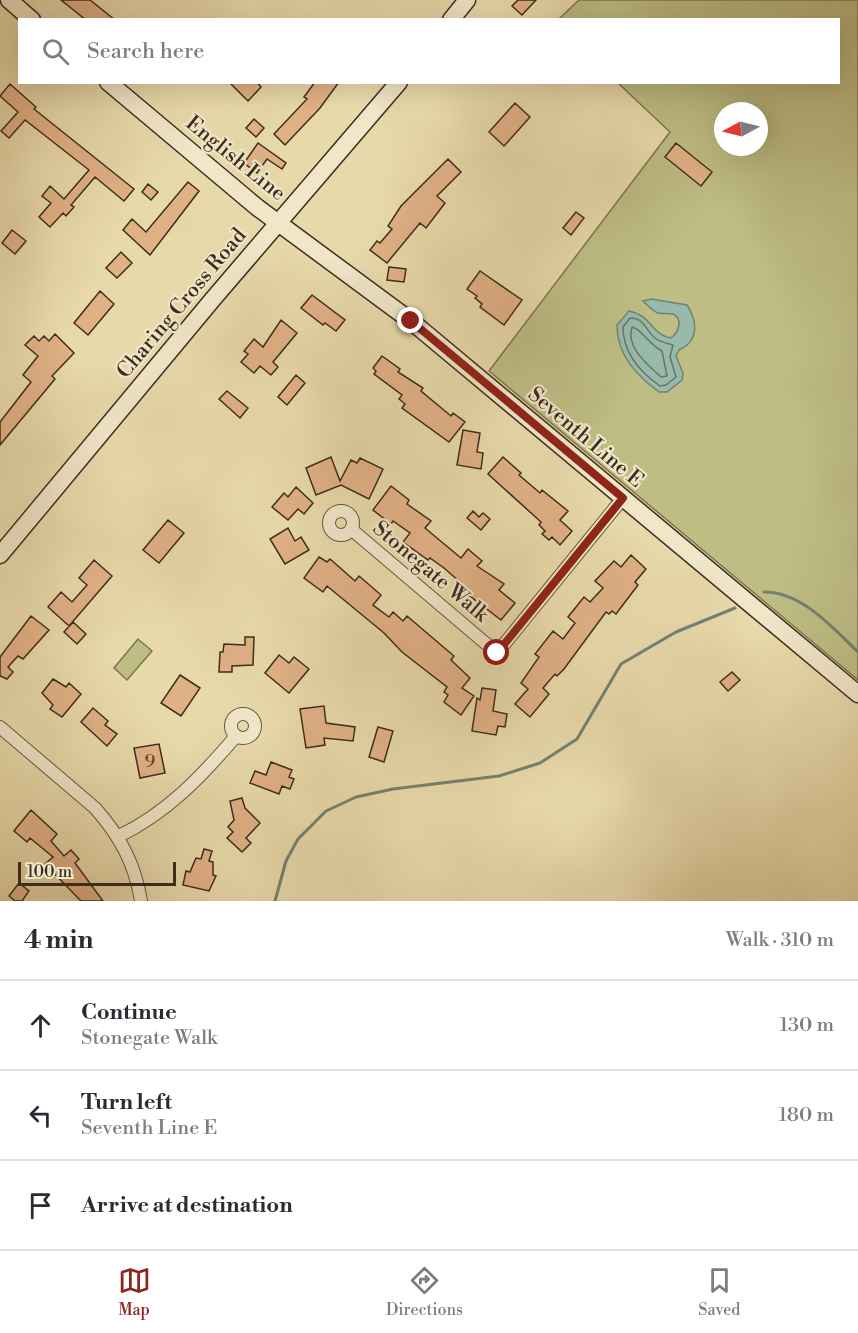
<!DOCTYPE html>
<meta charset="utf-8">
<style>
body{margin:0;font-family:"Libre Bodoni",serif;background:#f7f7f7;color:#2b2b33}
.compass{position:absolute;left:714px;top:102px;width:54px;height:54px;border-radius:50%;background:#fff;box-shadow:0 6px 24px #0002;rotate:263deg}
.scale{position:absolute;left:18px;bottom:15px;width:158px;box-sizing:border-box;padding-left:6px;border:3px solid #3d2d1c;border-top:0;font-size:16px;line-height:21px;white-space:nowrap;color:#3d2d1c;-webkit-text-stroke:4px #f0e6c8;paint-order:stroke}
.stop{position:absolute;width:18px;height:18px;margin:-14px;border:4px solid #8f2418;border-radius:50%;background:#fff}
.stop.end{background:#8f2418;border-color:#fff;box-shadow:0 2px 6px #0008}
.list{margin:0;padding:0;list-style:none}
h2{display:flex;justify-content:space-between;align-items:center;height:78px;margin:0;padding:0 24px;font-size:26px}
h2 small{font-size:20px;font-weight:400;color:#7c7c81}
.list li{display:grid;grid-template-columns:39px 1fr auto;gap:18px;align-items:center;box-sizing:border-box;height:90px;padding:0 24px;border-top:2px solid #e1e1e2}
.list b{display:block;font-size:22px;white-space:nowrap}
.list p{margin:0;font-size:20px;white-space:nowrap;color:#7c7c81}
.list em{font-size:20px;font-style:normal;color:#7c7c81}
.icon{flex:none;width:33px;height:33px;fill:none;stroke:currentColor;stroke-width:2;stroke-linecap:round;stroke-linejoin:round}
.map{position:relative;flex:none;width:858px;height:901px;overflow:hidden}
.search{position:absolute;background:#fff;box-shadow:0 6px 24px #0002;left:18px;right:18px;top:18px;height:66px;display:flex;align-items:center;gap:15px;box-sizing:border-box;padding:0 21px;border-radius:0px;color:#7c7c81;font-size:22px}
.sheet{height:348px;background:#fff}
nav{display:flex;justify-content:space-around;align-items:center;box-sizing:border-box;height:84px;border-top:2px solid #e1e1e2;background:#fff;font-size:16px;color:#7c7c81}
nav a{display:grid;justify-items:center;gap:3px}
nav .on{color:#8f2418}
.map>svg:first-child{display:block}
.green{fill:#bdbd84;stroke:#7d7550;stroke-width:1.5;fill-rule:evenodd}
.water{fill:#97baac;stroke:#738272;stroke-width:1.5}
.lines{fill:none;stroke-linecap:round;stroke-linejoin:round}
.shore{stroke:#6a7464;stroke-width:1.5}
.stream{stroke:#738272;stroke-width:3}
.building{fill:#e1b186;stroke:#3d2d1c;stroke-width:1.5}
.street-casing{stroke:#685840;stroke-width:14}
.secondary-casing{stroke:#3d2d1c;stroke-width:19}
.street{stroke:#f0e6c8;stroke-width:12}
.secondary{stroke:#f0e6c8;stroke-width:16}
.route{stroke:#8f2418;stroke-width:8}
.labels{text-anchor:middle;stroke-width:4.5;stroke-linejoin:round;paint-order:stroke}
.number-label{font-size:18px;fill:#664e36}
.street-label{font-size:21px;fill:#3d2d1c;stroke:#f0e6c8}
</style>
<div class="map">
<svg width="858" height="901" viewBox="0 0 858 901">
<rect width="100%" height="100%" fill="#e8d9aa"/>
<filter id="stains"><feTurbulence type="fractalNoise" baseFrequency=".00333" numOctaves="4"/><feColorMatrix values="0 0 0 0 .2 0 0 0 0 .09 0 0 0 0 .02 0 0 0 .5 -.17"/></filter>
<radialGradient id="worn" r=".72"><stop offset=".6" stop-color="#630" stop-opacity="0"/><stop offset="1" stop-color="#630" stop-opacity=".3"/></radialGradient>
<path class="green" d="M 579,0 L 858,0 L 858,680 L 489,371 L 670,132 L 618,83 L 838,82 L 838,20 L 559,19 ZM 723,111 L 759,111 L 759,147 L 723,147 Z
M 138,639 L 152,651 L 127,680 L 114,668 Z"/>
<path class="water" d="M 651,299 L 687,305 C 698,322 699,341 679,350 L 676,356 L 683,373 L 682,380 L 667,392 L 659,392 C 636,375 617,355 617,325 L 629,311 C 651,315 652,335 671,338 C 678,333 684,319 673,314 C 668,313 662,314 658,313 C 652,311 647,305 643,301 Z"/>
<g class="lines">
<path class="shore" d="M 630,318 C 645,318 646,331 655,338 C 661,343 667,343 673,345 L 670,357 L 676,377 L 666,385 L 660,386 C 640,372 623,352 623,327 Z
M 632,327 C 642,329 649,345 662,351 L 667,376 L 661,377 C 648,365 625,347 632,327 Z"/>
<path class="stream" d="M 764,592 C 802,592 832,627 858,652
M 275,901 L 286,861 L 298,839 L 326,811 L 356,797 L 393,789 L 499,776 L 540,763 L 577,739 L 621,664 L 676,632 L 735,608"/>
</g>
<path class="building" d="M 61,0 L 90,0 L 115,20 L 86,20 Z
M 518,0 L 536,0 L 522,15 L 512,6 Z
M 229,82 L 257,82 L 261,87 L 248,101 Z
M 315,82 L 339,82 L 320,108 L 285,145 L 274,134 L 307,99 L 304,97 Z
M 10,84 L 36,107 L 34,109 L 134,189 L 124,201 L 95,177 L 71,205 L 74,207 L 66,216 L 63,213 L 50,227 L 39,217 L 51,203 L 42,196 L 50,186 L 64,199 L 89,170 L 25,120 L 9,138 L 1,131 L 18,112 L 0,96 Z
M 515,103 L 530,117 L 504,146 L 489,132 Z
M 254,119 L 264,128 L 256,137 L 246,128 Z
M 258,143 L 286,163 L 282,169 L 267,159 L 257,173 L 244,163 Z
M 676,143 L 712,172 L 701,186 L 665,157 Z
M 448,159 L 461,172 L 437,196 L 445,203 L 426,228 L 420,223 L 387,263 L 370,250 L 377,241 L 380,243 L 392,229 L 388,226 L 401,206 Z
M 188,182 L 199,191 L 150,255 L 123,230 L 132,219 L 146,232 Z
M 148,184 L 158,192 L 151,200 L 142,192 Z
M 576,212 L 584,218 L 571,235 L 563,228 Z
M 12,230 L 26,241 L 15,254 L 2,243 Z
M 121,252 L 132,263 L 117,278 L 106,268 Z
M 389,267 L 406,269 L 404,282 L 387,280 Z
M 480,271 L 522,300 L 504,325 L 480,307 L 482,304 L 475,298 L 477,296 L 467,289 Z
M 100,291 L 114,304 L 88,335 L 74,323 Z
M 312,295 L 345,320 L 336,331 L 325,323 L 323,325 L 301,308 Z
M 281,320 L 297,333 L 273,362 L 278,367 L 271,375 L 260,366 L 254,373 L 241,362 L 248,354 L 244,351 L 254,339 L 263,347 Z
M 55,334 L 74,353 L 52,376 L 55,379 L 0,445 L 0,422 L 31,382 L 23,375 L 38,356 L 25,345 L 34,336 L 39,341 L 44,336 L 49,341 Z
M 382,356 L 400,369 L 398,372 L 423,388 L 421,391 L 451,416 L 453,413 L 465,422 L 449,442 L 402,408 L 405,404 L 399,399 L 402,395 L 374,374 L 376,371 L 373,368 Z
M 296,375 L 305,383 L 287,405 L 278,397 Z
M 227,391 L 248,408 L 240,418 L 219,399 Z
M 463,430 L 480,433 L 477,452 L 483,453 L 481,469 L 457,465 Z
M 331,457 L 340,481 L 351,460 L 357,463 L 360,458 L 383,469 L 369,499 L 341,485 L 316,495 L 306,468 Z
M 503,457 L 521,473 L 519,475 L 540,493 L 542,490 L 568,511 L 560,520 L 572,531 L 560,545 L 552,537 L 549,540 L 542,534 L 545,531 L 539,525 L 541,522 L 488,474 Z
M 391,486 L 409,500 L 407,504 L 431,521 L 425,528 L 461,558 L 468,549 L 482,561 L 477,566 L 504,584 L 499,590 L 515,603 L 501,620 L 457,586 L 460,582 L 444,568 L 430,558 L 428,560 L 403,542 L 410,533 L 393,521 L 391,524 L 373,510 Z
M 296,487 L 313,503 L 304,514 L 298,509 L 288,520 L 272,507 L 284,493 L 288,497 Z
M 473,511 L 479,517 L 483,513 L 490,519 L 481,530 L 467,518 Z
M 168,520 L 184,533 L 159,563 L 143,550 Z
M 288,528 L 295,541 L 301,537 L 309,550 L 285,564 L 270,539 Z
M 631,555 L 646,569 L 635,582 L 638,585 L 616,614 L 612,611 L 609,614 L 606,612 L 564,669 L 557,676 L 555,674 L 543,688 L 549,694 L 530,717 L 515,704 L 528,689 L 521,683 L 539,657 L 535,654 L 553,631 L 563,639 L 575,623 L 568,617 L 584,597 L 590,602 L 603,588 L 595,581 L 614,561 L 621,567 Z
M 319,557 L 327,562 L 330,559 L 355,581 L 359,576 L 381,595 L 373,605 L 389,617 L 393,612 L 403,621 L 407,616 L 454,656 L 451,660 L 470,678 L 462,688 L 474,696 L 461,715 L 444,702 L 448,695 L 444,692 L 447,687 L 402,652 L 384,633 L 327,586 L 323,592 L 304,578 Z
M 94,560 L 112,576 L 69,626 L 48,607 L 61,592 L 72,602 L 87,585 L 79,578 Z
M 31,616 L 49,630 L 23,659 L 18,656 L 8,667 L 13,672 L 7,679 L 0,676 L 0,657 Z
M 73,622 L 86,634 L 77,644 L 64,632 Z
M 245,637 L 254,637 L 253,665 L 232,666 L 232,672 L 219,672 L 220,652 L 223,652 L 224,644 L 245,645 Z
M 279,655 L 289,663 L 294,657 L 309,669 L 289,693 L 265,673 Z
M 732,672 L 740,680 L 728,691 L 720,682 Z
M 180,675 L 200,688 L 181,716 L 161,703 Z
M 53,679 L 66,687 L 69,683 L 81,694 L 62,717 L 50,709 L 53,705 L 42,693 Z
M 482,688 L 496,690 L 493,711 L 507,714 L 505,727 L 498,726 L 496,735 L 472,731 L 477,698 L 480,700 Z
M 324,706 L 326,723 L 355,727 L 353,741 L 324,738 L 325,745 L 306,748 L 300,709 Z
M 93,708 L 108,721 L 105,725 L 117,734 L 107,746 L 81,722 Z
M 378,727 L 393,731 L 384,762 L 369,757 Z
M 159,744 L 165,773 L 140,778 L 134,748 Z
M 271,762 L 292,770 L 289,777 L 294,779 L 290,789 L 282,786 L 279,794 L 250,783 L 255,771 L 266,775 Z
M 242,798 L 245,808 L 260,823 L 246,838 L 251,843 L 242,852 L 227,838 L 233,832 L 228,827 L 234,820 L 230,801 Z
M 31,810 L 57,834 L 51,841 L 64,856 L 71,850 L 79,859 L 75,863 L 103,901 L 81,901 L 45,864 L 53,857 L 30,838 L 27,842 L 14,831 Z
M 204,849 L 212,851 L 209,861 L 213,862 L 213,875 L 216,876 L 209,891 L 183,885 L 186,871 L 190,872 L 196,858 L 201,859 Z
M 19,883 L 29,891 L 22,901 L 15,901 L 9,896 Z"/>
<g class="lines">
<defs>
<path id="street" d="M329 523a12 12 0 1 1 24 0a12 12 0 1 1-24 0Z
M 351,529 L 497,653 L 623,498
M231 726a12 12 0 1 1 24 0a12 12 0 1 1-24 0Z
M 0,727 L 95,808 C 120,836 135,864 141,901
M 119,836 C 167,813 202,776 236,736"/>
<path id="secondary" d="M 9,0 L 32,20
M 451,20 L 467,0
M 108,82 L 258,208 L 411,321 L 858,694
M 0,555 L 213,299 L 399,82"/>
</defs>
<use href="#street" class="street-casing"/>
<use href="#secondary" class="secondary-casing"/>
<use href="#street" class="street"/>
<use href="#secondary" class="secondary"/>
</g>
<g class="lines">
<path class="route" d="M 411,321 L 623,498 L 497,653"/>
</g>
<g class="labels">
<g class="number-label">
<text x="150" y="767">9</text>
</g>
<g class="street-label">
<text transform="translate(236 158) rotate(39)" y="7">English Line</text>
<text transform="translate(181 303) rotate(-50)" y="7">Charing Cross Road</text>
<text transform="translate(586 437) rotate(40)" y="7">Seventh Line E</text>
<text transform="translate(431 571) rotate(40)" y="7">Stonegate Walk</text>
</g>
</g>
<rect width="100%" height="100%" filter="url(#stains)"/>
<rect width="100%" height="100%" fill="url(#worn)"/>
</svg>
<svg class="compass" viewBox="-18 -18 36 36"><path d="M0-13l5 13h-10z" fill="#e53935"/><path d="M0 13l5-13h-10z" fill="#7c7c81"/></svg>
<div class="scale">100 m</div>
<div class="stop" style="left:497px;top:653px"></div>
<div class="stop end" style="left:411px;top:321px"></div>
<div class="search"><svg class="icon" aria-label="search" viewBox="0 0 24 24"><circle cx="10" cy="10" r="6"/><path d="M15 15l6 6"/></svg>Search here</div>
</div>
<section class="sheet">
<h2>4 min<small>Walk · 310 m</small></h2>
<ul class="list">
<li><svg class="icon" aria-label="ahead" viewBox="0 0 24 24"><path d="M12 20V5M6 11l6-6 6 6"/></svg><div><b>Continue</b><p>Stonegate Walk</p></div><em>130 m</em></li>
<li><svg class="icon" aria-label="left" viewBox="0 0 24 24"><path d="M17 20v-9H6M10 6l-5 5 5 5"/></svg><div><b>Turn left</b><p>Seventh Line E</p></div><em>180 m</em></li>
<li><svg class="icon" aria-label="arrive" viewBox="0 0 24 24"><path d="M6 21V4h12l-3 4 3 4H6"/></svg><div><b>Arrive at destination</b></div></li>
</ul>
</section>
<nav>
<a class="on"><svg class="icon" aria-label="map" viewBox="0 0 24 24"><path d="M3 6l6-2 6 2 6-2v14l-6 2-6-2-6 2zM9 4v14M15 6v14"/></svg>Map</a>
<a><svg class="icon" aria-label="directions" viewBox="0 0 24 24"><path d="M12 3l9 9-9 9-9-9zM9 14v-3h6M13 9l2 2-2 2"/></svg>Directions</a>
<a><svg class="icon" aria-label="saved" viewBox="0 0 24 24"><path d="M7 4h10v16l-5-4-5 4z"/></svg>Saved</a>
</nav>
